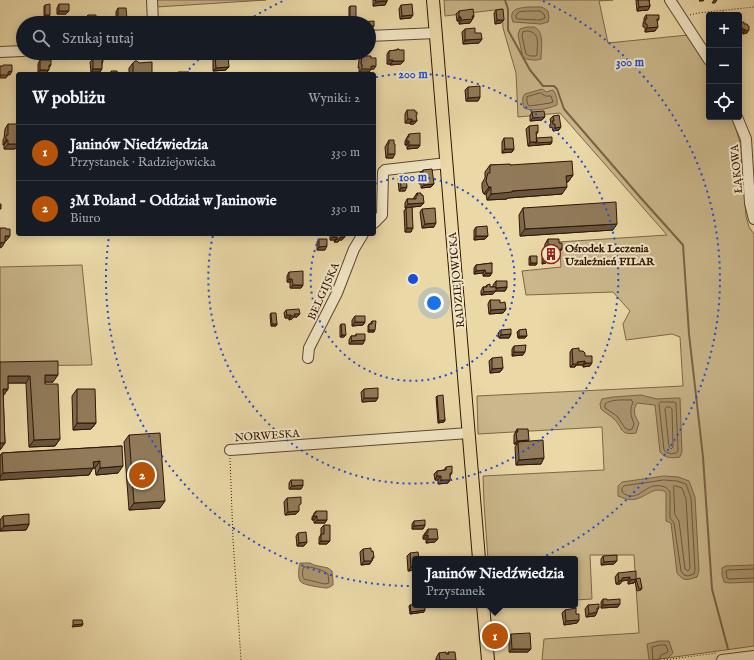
<!DOCTYPE html>
<html lang="pl">
<meta charset="utf-8">
<style>
body{margin:0;font-family:"IM FELL English",serif;background:#20242c;color:#f1f3f6}
.controls{position:absolute;right:12px;top:12px;display:grid;overflow:hidden;border-radius:4px;box-shadow:0 2px 10px #0003}
.controls button{width:36px;height:36px;display:grid;place-items:center;padding:0;border:0;border-bottom:1px solid #363941;background:#171b24;color:#f1f3f6;font:20px sans-serif}
.you{position:absolute;left:434px;top:303px;width:14px;height:14px;margin:-10px;border:3px solid #fff;border-radius:50%;background:#1a73e8;box-shadow:0 0 0 6px #1a73e833}
.badge{display:grid;place-items:center;width:26px;height:26px;border-radius:50%;background:#b45309;color:#fff;font-size:13px;font-weight:700}
.pin{position:absolute;translate:-50% -50%;border:2px solid #fff;box-shadow:0 1px 4px #0006}
.popup{position:absolute;left:412px;top:556px;width:166px;height:52px;box-sizing:border-box;display:grid;place-content:center;border-radius:4px;background:#171b24;filter:drop-shadow(0 1px 3px #0005);font-size:13px;white-space:nowrap;color:#9ea1a6}
.popup b{font-size:15px;color:#f1f3f6}
.popup::after{content:'';position:absolute;left:50%;top:100%;margin-left:-8px;border:8px solid transparent;border-top-color:#171b24}
.list{margin:0;padding:0;list-style:none}
h2{display:flex;justify-content:space-between;align-items:center;height:52px;margin:0;padding:0 16px;font-size:17px}
h2 small{font-size:13px;font-weight:400;color:#9ea1a6}
.list li{display:grid;grid-template-columns:26px 1fr auto;gap:12px;align-items:center;box-sizing:border-box;height:56px;padding:0 16px;border-top:1px solid #363941}
.list b{display:block;font-size:15px;white-space:nowrap}
.list p{margin:0;font-size:13px;white-space:nowrap;color:#9ea1a6}
.list em{font-size:13px;font-style:normal;color:#9ea1a6}
.icon{flex:none;width:22px;height:22px;fill:none;stroke:currentColor;stroke-width:2;stroke-linecap:round;stroke-linejoin:round}
.map{position:relative;flex:none;width:754px;height:660px;overflow:hidden}
.search{position:absolute;background:#171b24;box-shadow:0 2px 10px #0003;left:16px;top:16px;width:360px;height:44px;display:flex;align-items:center;gap:10px;box-sizing:border-box;padding:0 14px;border-radius:22px;color:#9ea1a6;font-size:15px}
.panel{position:absolute;background:#171b24;box-shadow:0 2px 10px #0003;left:16px;top:72px;width:360px;height:164px;border-radius:4px}
.map>svg:first-child{display:block}
.green{fill:#cab78b;stroke:#7d6648}
.water{fill:#ab9670;stroke:#7a6245}
.lines{fill:none;stroke-linecap:round;stroke-linejoin:round}
.shore{stroke:#6e563a;stroke-width:1}
.stream{stroke:#7a6245;stroke-width:2}
.minor-casing{stroke:#5e462d;stroke-width:12}
.major-casing{stroke:#301504;stroke-width:14}
.path{stroke:#301504;stroke-width:1;stroke-dasharray:1 2;stroke-linecap:butt}
.minor{stroke:#f1e6c6;stroke-width:10}
.major{stroke:#ead8a7;stroke-width:12}
.wall{fill:#7d694d;stroke:#301504}
.shaded-wall{fill:#66553e;stroke:#301504}
.building{fill:#917a59;stroke:#301504}
.ring{fill:none;stroke:#1d4ed8;stroke-width:2;stroke-dasharray:2 4}
.labels{text-anchor:middle;stroke-width:4;stroke-linejoin:round;paint-order:stroke}
.street-label{font-size:11px;fill:#301504;stroke:#f1e6c6}
.poi-label{font-size:11px;font-weight:bold;fill:#301504;stroke:#f1e6c6;text-anchor:start}
.centre{fill:#1d4ed8;stroke:#f1e6c6;stroke-width:2}
.ring-label{font-size:12px;text-anchor:middle;font-weight:bold;fill:#1d4ed8;stroke:#f1e6c6;stroke-width:4;stroke-linejoin:round;paint-order:stroke}
</style>
<div class="map">
<svg width="754" height="660" viewBox="0 0 754 660">
<rect width="100%" height="100%" fill="#ead8a7"/>
<filter id="stains"><feTurbulence type="fractalNoise" baseFrequency=".005" numOctaves="4"/><feColorMatrix values="0 0 0 0 .2 0 0 0 0 .09 0 0 0 0 .02 0 0 0 .5 -.17"/></filter>
<radialGradient id="worn" r=".72"><stop offset=".6" stop-color="#630" stop-opacity="0"/><stop offset="1" stop-color="#630" stop-opacity=".3"/></radialGradient>
<path class="green" d="M 156,0 L 266,0 L 156,7 Z
M 444,0 L 613,0 L 599,1 L 608,43 L 688,35 L 709,67 L 709,117 L 732,117 L 740,142 L 746,216 L 749,227 L 754,234 L 754,646 L 653,660 L 542,660 L 544,639 L 639,633 L 634,555 L 590,555 L 592,599 L 575,600 L 575,559 L 488,559 L 484,503 L 483,476 L 604,470 L 602,427 L 478,434 L 477,396 L 683,386 L 680,337 L 672,334 L 626,340 L 623,324 L 630,311 L 613,292 L 526,295 L 522,271 L 561,267 L 559,242 L 667,235 L 560,113 L 518,117 L 516,73 L 503,28 L 502,9 L 445,16 Z
M 82,265 L 92,365 L 0,366 L 0,267 Z"/>
<path class="water" d="M 528,7 L 542,7 L 548,11 L 549,17 L 548,22 L 541,24 L 513,22 C 508,9 518,8 528,7 Z
M 527,27 C 529,27 531,27 534,27 C 545,31 541,50 541,59 C 535,61 530,60 523,58 L 518,35 L 520,29 Z
M 542,89 L 545,91 L 546,92 L 553,90 C 556,93 558,101 557,105 C 548,109 533,112 524,108 C 523,103 521,98 525,94 Z
M 641,395 L 657,399 L 675,398 L 680,398 L 682,452 L 680,457 C 672,458 666,459 660,452 L 655,405 L 637,403 C 632,411 635,416 639,423 L 636,433 C 619,436 623,427 614,419 C 610,415 605,413 601,409 L 600,404 L 602,399 L 613,397 Z
M 664,476 L 678,477 L 689,481 L 695,497 L 699,571 L 697,577 C 687,580 684,582 677,573 L 671,523 L 666,521 L 666,492 C 653,486 648,496 636,499 C 630,501 623,498 618,496 L 618,486 L 622,482 Z
M 300,563 L 310,563 L 314,565 L 328,568 L 332,571 L 333,581 L 333,585 C 330,587 330,587 327,588 C 323,588 303,585 301,582 C 297,579 299,566 300,563 Z
M 754,565 L 754,582 L 729,583 L 724,582 L 722,575 L 722,568 L 726,566 Z
M 659,641 L 669,641 L 673,653 L 668,658 L 650,660 L 649,659 L 647,644 Z"/>
<g class="lines">
<path class="shore" d="M 528,11 L 540,11 L 544,14 L 545,18 L 540,20 L 518,19 L 516,18 L 516,15 L 519,12 Z
M 527,31 C 541,32 537,44 537,55 L 536,56 L 530,56 L 526,54 L 522,36 L 523,32 Z
M 541,93 L 545,96 L 551,96 L 553,102 L 550,103 L 530,106 L 528,105 L 527,102 L 527,97 Z
M 631,400 L 633,402 C 629,411 631,415 634,424 L 632,429 L 629,430 L 625,428 L 617,416 L 605,408 L 605,404 C 611,399 623,400 631,400 Z
M 661,402 L 674,402 L 676,403 L 678,451 L 676,453 C 672,454 667,454 664,450 L 659,404 Z
M 667,407 L 670,407 L 672,409 L 673,447 L 671,449 L 669,447 L 665,409 Z
M 664,480 L 677,481 L 686,484 L 691,498 L 695,570 L 694,574 L 688,576 L 684,575 L 681,571 L 674,523 L 670,518 L 670,492 C 667,486 660,485 653,486 C 643,489 634,503 622,492 L 622,488 L 624,486 Z
M 674,486 L 676,486 L 682,488 L 686,499 L 690,568 L 688,571 L 685,569 L 679,521 L 675,515 Z
M 304,567 C 310,566 324,570 328,574 L 329,583 L 325,584 L 304,579 C 302,576 302,570 304,567 Z
M 754,569 L 728,570 L 726,571 L 727,578 L 729,579 L 754,578
M 653,660 L 652,647 L 660,645 L 666,645 L 668,652 L 661,655 L 659,660"/>
<path class="stream" d="M 505,0 L 508,9 L 508,30 L 530,70 L 543,86 L 554,86 L 557,89 L 564,109 L 640,197 L 683,245 L 689,334 L 703,457 L 712,589 L 728,649"/>
<defs>
<path id="minor" d="M 152,0 L 153,23
M 670,0 L 709,60
M 369,36 L 436,33
M 0,52 L 23,51
M 737,117 L 746,139 L 750,203 L 754,219
M 374,223 L 382,215 L 383,172 L 385,170 L 447,163
M 308,358 L 309,348 L 337,293 L 354,249 L 363,234
M 230,450 L 469,433
M 722,660 L 754,656"/>
<path id="major" d="M 433,0 L 479,559
M 483,605 L 488,660"/>
</defs>
<use href="#minor" class="minor-casing"/>
<use href="#major" class="major-casing"/>
<path class="path" d="M 690,15 L 698,13 L 754,7
M 230,458 L 233,539 L 241,660
M 495,627 C 499,633 499,640 497,647
M 664,660 L 717,653"/>
<use href="#minor" class="minor"/>
<use href="#major" class="major"/>
</g>
<path class="wall" d="M 373,0 L 387,0 L 387,1 L 385,5 L 373,6 Z
M 636,0 L 650,0 L 649,1 L 650,6 L 648,10 L 637,11 Z
M 59,4 L 66,14 L 57,14 L 57,8 Z
M 45,5 L 49,16 L 44,17 L 44,6 Z
M 401,5 L 411,18 L 400,19 L 399,9 Z
M 350,6 L 355,19 L 349,19 L 349,7 Z
M 118,8 L 127,19 L 130,23 L 116,23 L 116,12 Z
M 496,10 L 501,23 L 495,24 L 494,13 Z
M 459,11 L 474,16 L 470,23 L 459,24 L 459,21 L 457,21 L 456,14 Z
M 88,15 L 96,23 L 85,23 L 85,18 Z
M 646,15 L 659,19 L 657,22 L 655,31 L 645,32 L 645,27 L 643,27 L 643,23 L 644,21 L 644,18 Z
M 739,23 L 744,24 L 747,33 L 743,34 L 743,33 L 740,33 L 740,32 L 739,32 Z
M 465,29 L 475,33 L 482,39 L 479,43 L 463,44 L 462,32 Z
M 397,49 L 401,64 L 390,65 L 390,64 L 387,64 L 387,54 L 389,51 L 396,50 Z
M 215,56 L 229,67 L 226,70 L 213,71 L 213,59 Z
M 362,56 L 374,69 L 371,69 L 369,72 L 359,72 L 359,67 L 358,68 L 359,60 Z
M 93,59 L 103,61 L 102,64 L 100,72 L 91,72 L 90,62 Z
M 40,60 L 51,65 L 46,73 L 38,73 L 38,64 Z
M 133,63 L 152,74 L 129,74 L 129,68 Z
M 468,87 L 480,97 L 478,101 L 466,101 L 465,90 Z
M 407,110 L 416,117 L 417,121 L 414,124 L 410,124 L 410,123 L 405,123 L 405,114 Z
M 532,112 L 542,120 L 530,121 L 530,116 Z
M 553,116 L 559,130 L 553,131 L 552,127 L 550,128 L 550,124 L 551,123 L 550,119 Z
M 8,124 L 17,130 L 15,149 L 4,149 L 4,145 L 3,145 L 3,140 L 4,138 L 5,129 Z
M 529,126 L 538,132 L 536,135 L 536,138 L 551,144 L 528,146 L 526,129 Z
M 409,134 L 420,145 L 418,148 L 407,149 L 407,145 L 405,145 L 405,141 Z
M 504,138 L 514,149 L 512,152 L 502,153 L 502,142 Z
M 389,140 L 393,158 L 386,158 L 385,147 Z
M 490,165 L 510,165 L 573,175 L 568,182 L 566,182 L 562,194 L 508,198 L 507,199 L 487,200 L 486,194 L 484,194 L 483,193 L 482,188 L 482,183 L 485,178 L 485,172 Z
M 423,170 L 434,184 L 431,187 L 421,188 L 421,184 L 419,184 L 419,181 L 420,178 L 418,178 L 418,175 Z
M 400,176 L 405,191 L 399,191 L 398,179 Z
M 417,193 L 421,206 L 412,207 L 411,232 L 405,232 L 404,211 L 406,208 L 405,208 L 405,203 L 407,199 L 413,199 Z
M 523,208 L 613,230 L 520,236 L 519,215 Z
M 422,209 L 434,227 L 422,228 L 420,212 Z
M 476,227 L 485,239 L 474,240 L 474,230 Z
M 331,234 L 345,234 L 342,240 L 339,240 L 338,242 L 334,242 L 335,240 L 330,240 L 330,235 Z
M 319,239 L 325,250 L 317,250 L 317,242 Z
M 548,239 L 560,252 L 560,253 L 556,258 L 553,259 L 551,261 L 548,261 L 546,263 L 542,264 L 542,258 L 545,254 L 544,251 L 545,244 Z
M 530,256 L 537,263 L 536,265 L 529,265 L 529,258 Z
M 492,263 L 490,276 L 483,276 L 483,273 L 474,274 L 474,268 L 476,265 Z
M 289,272 L 303,285 L 301,288 L 290,288 L 290,282 L 287,282 L 287,276 Z
M 496,281 L 507,287 L 505,291 L 496,291 L 493,294 L 481,295 L 481,291 L 483,287 L 485,287 L 487,285 L 490,287 L 493,287 L 493,285 Z
M 490,300 L 506,309 L 503,313 L 489,314 L 488,304 Z
M 286,310 L 297,317 L 294,317 L 292,319 L 289,320 L 289,318 L 285,318 L 284,313 Z
M 271,313 L 277,324 L 276,326 L 271,326 L 270,315 Z
M 355,316 L 365,322 L 363,325 L 352,326 L 352,320 Z
M 372,321 L 374,332 L 368,332 L 368,326 L 369,324 L 371,324 L 371,322 Z
M 341,324 L 344,337 L 340,337 L 340,326 Z
M 501,330 L 511,334 L 509,338 L 499,338 L 498,333 Z
M 519,330 L 527,336 L 525,338 L 518,338 L 517,332 Z
M 356,334 L 363,344 L 349,344 L 349,340 L 351,336 L 355,336 Z
M 514,346 L 523,355 L 512,356 L 512,349 Z
M 572,349 L 579,351 L 585,356 L 590,366 L 583,367 L 583,365 L 576,365 L 575,367 L 570,367 L 570,352 Z
M 492,358 L 503,368 L 500,372 L 490,373 L 489,361 Z
M 0,362 L 53,382 L 45,382 L 45,384 L 60,439 L 55,446 L 29,447 L 26,383 L 8,383 L 8,389 L 3,396 L 5,443 L 0,450 Z
M 77,389 L 96,423 L 91,429 L 73,430 L 72,396 Z
M 364,389 L 376,401 L 362,402 L 361,392 Z
M 437,396 L 445,420 L 444,422 L 438,423 L 436,397 Z
M 517,429 L 529,440 L 528,441 L 541,464 L 516,465 L 515,447 L 517,444 L 514,444 L 514,435 Z
M 129,435 L 160,508 L 129,510 L 124,442 Z
M 122,446 L 118,473 L 96,475 L 95,468 L 93,468 L 89,475 L 0,480 L 0,455 L 2,453 Z
M 446,467 L 452,473 L 450,476 L 450,480 L 448,483 L 438,484 L 438,480 L 435,480 L 434,474 L 437,471 L 444,470 Z
M 291,480 L 303,485 L 301,489 L 289,489 L 289,483 Z
M 287,498 L 299,508 L 296,514 L 285,515 L 284,502 Z
M 316,511 L 325,523 L 314,523 L 314,520 L 312,520 L 312,517 Z
M 3,516 L 29,524 L 26,530 L 0,531 L 0,520 Z
M 414,521 L 425,525 L 423,529 L 412,529 L 412,524 Z
M 324,525 L 327,544 L 319,544 L 319,538 L 321,534 L 321,528 Z
M 428,529 L 438,539 L 435,542 L 426,543 L 426,539 L 423,539 L 423,536 Z
M 298,533 L 307,542 L 304,546 L 297,546 L 296,536 Z
M 363,549 L 370,564 L 361,565 L 360,552 Z
M 410,553 L 415,570 L 408,571 L 407,556 Z
M 603,556 L 614,564 L 601,565 L 601,559 Z
M 618,573 L 636,579 L 642,588 L 641,590 L 637,591 L 635,581 L 634,583 L 628,584 L 628,580 L 622,581 L 620,584 L 616,584 L 615,577 Z
M 603,599 L 618,607 L 601,608 L 601,602 Z
M 410,605 L 424,612 L 410,614 L 409,606 Z
M 588,605 L 599,608 L 597,611 L 597,612 L 595,616 L 586,617 L 585,609 Z
M 565,610 L 576,614 L 579,620 L 577,623 L 564,625 L 562,613 Z
M 511,634 L 528,652 L 509,652 L 509,637 Z
M 448,652 L 456,660 L 436,660 L 436,658 L 439,653 L 446,654 L 448,654 Z"/>
<path class="shaded-wall" d="M 700,0 L 704,0 L 703,1 L 699,1 Z
M 714,0 L 717,0 L 715,3 L 712,3 Z
M 387,1 L 385,5 L 373,6 L 376,2 Z
M 650,6 L 648,10 L 637,11 L 639,7 Z
M 59,11 L 69,11 L 66,14 L 57,14 Z
M 45,15 L 50,15 L 49,16 L 44,17 Z
M 413,15 L 411,18 L 400,19 L 402,16 Z
M 472,16 L 474,16 L 470,23 L 459,24 L 461,20 Z
M 350,17 L 356,17 L 355,19 L 349,19 Z
M 459,17 L 461,17 L 459,21 L 457,21 Z
M 497,20 L 504,20 L 501,23 L 495,24 Z
M 369,26 L 374,26 L 371,30 L 369,30 Z
M 658,27 L 655,31 L 645,32 L 647,28 Z
M 743,28 L 740,32 L 739,32 L 739,29 Z
M 745,29 L 743,33 L 740,33 L 743,30 Z
M 749,30 L 747,33 L 743,34 L 745,31 Z
M 482,39 L 479,43 L 463,44 L 465,40 Z
M 389,60 L 393,60 L 390,64 L 387,64 Z
M 393,61 L 404,61 L 401,64 L 390,65 Z
M 371,66 L 376,66 L 374,69 L 371,69 L 369,72 L 359,72 L 362,69 Z
M 229,67 L 226,70 L 213,71 L 216,68 Z
M 93,69 L 102,69 L 100,72 L 91,72 Z
M 40,70 L 49,70 L 46,73 L 38,73 Z
M 12,71 L 10,75 L 8,75 L 6,78 L 0,78 L 0,75 L 8,72 Z
M 133,73 L 140,73 L 139,74 L 133,74 Z
M 480,97 L 478,101 L 466,101 L 468,98 Z
M 545,117 L 542,120 L 530,121 L 533,118 Z
M 408,119 L 412,119 L 410,123 L 405,123 Z
M 412,121 L 417,121 L 414,124 L 410,124 Z
M 561,127 L 559,130 L 553,131 L 555,128 Z
M 6,140 L 8,140 L 4,145 L 3,145 Z
M 407,141 L 409,141 L 407,145 L 405,145 Z
M 530,142 L 552,142 L 551,144 L 528,146 Z
M 8,144 L 18,144 L 18,146 L 15,149 L 4,149 Z
M 409,145 L 420,145 L 418,148 L 407,149 Z
M 505,149 L 514,149 L 512,152 L 502,153 Z
M 388,154 L 395,154 L 393,158 L 386,158 Z
M 420,175 L 423,175 L 420,178 L 418,178 Z
M 573,175 L 568,182 L 561,182 L 566,176 Z
M 434,184 L 431,187 L 421,188 L 424,185 Z
M 407,187 L 405,191 L 399,191 L 401,188 Z
M 489,187 L 491,187 L 486,194 L 484,194 Z
M 567,187 L 562,194 L 508,198 L 507,199 L 487,200 L 491,194 L 512,191 Z
M 424,203 L 421,206 L 405,208 L 408,204 Z
M 436,223 L 434,227 L 422,228 L 425,224 Z
M 617,224 L 613,230 L 520,236 L 525,229 Z
M 407,228 L 413,228 L 411,232 L 405,232 Z
M 5,236 L 10,236 L 6,241 L 1,242 Z
M 476,236 L 488,236 L 485,239 L 474,240 Z
M 333,237 L 337,237 L 335,240 L 330,240 Z
M 340,237 L 345,237 L 342,240 L 339,240 L 338,242 L 334,242 L 337,239 Z
M 5,242 L 2,247 L 0,248 L 0,243 Z
M 327,246 L 325,250 L 317,250 L 319,247 Z
M 560,249 L 562,249 L 556,258 L 553,259 L 551,261 L 548,261 L 546,263 L 542,264 L 546,259 L 550,256 Z
M 531,263 L 537,263 L 536,265 L 529,265 Z
M 485,270 L 483,273 L 474,274 L 476,271 Z
M 486,273 L 492,273 L 490,276 L 483,276 Z
M 289,279 L 292,279 L 290,282 L 287,282 Z
M 293,285 L 303,285 L 301,288 L 290,288 Z
M 507,287 L 505,291 L 496,291 L 493,294 L 481,295 L 484,292 L 496,288 Z
M 506,309 L 503,313 L 489,314 L 491,310 Z
M 294,314 L 300,314 L 297,317 L 294,317 L 292,319 L 289,320 L 291,316 Z
M 287,315 L 291,315 L 289,318 L 285,318 Z
M 355,322 L 365,322 L 363,325 L 352,326 Z
M 272,324 L 277,324 L 276,326 L 271,326 Z
M 369,330 L 375,330 L 374,332 L 368,332 Z
M 511,334 L 509,338 L 499,338 L 501,335 Z
M 342,335 L 346,335 L 344,337 L 340,337 Z
M 519,336 L 527,336 L 525,338 L 518,338 Z
M 365,340 L 363,344 L 349,344 L 352,341 Z
M 514,352 L 525,352 L 523,355 L 512,356 Z
M 585,361 L 583,365 L 576,365 L 575,367 L 570,367 L 573,364 L 577,362 Z
M 585,363 L 592,363 L 590,366 L 583,367 Z
M 503,368 L 500,372 L 490,373 L 492,369 Z
M 45,375 L 58,375 L 53,382 L 40,382 Z
M 8,376 L 30,376 L 26,383 L 3,383 Z
M 3,389 L 8,389 L 3,396 Z
M 364,398 L 378,398 L 376,401 L 362,402 Z
M 445,420 L 444,422 L 438,423 L 439,421 Z
M 77,423 L 96,423 L 91,429 L 73,430 Z
M 60,439 L 55,446 L 29,447 L 34,440 Z
M 529,440 L 527,443 L 518,442 L 517,444 L 514,444 L 517,441 Z
M 0,443 L 5,443 L 0,450 Z
M 544,458 L 541,464 L 516,465 L 519,460 Z
M 100,461 L 95,468 L 93,468 L 89,475 L 0,480 L 0,477 L 3,473 Z
M 123,466 L 118,473 L 96,475 L 100,468 Z
M 437,476 L 441,476 L 438,480 L 435,480 Z
M 441,480 L 450,480 L 448,483 L 438,484 Z
M 303,485 L 301,489 L 289,489 L 292,486 Z
M 165,501 L 160,508 L 129,510 L 134,503 Z
M 299,511 L 296,514 L 285,515 L 288,512 Z
M 314,516 L 317,516 L 314,520 L 312,520 Z
M 317,520 L 327,520 L 325,523 L 314,523 Z
M 29,524 L 26,530 L 0,531 L 4,526 Z
M 425,525 L 423,529 L 412,529 L 414,526 Z
M 425,535 L 428,535 L 426,539 L 423,539 Z
M 428,539 L 438,539 L 435,542 L 426,543 Z
M 321,541 L 330,541 L 327,544 L 319,544 Z
M 307,542 L 304,546 L 297,546 L 299,543 Z
M 374,557 L 370,564 L 361,565 L 364,561 L 372,558 Z
M 617,561 L 614,564 L 601,565 L 604,562 Z
M 411,567 L 415,567 L 415,570 L 408,571 Z
M 630,577 L 628,580 L 622,581 L 620,584 L 616,584 L 622,578 Z
M 636,579 L 634,583 L 628,584 L 630,580 Z
M 620,604 L 618,607 L 601,608 L 603,605 Z
M 425,610 L 424,612 L 410,614 L 411,612 Z
M 597,612 L 595,616 L 586,617 L 589,614 Z
M 579,620 L 577,623 L 564,625 L 566,621 Z
M 83,624 L 82,626 L 72,627 L 73,625 Z
M 512,649 L 531,649 L 528,652 L 509,652 Z"/>
<path class="building" d="M 375,0 L 387,0 L 387,1 L 376,2 Z
M 638,0 L 649,0 L 650,6 L 639,7 Z
M 50,4 L 50,15 L 45,15 L 45,5 Z
M 59,4 L 69,4 L 69,11 L 59,11 Z
M 412,4 L 413,15 L 402,16 L 401,5 Z
M 350,6 L 356,6 L 356,17 L 350,17 Z
M 118,8 L 126,8 L 127,19 L 130,19 L 130,23 L 118,23 Z
M 473,9 L 474,16 L 472,16 L 473,19 L 461,20 L 461,17 L 459,17 L 459,11 Z
M 503,9 L 504,20 L 497,20 L 496,10 Z
M 724,12 L 724,15 L 717,15 L 717,13 Z
M 88,15 L 96,15 L 96,23 L 88,23 Z
M 646,15 L 659,15 L 659,19 L 657,19 L 658,27 L 647,28 L 647,24 L 645,24 L 645,19 L 647,19 Z
M 374,21 L 374,26 L 369,26 L 369,23 L 360,23 L 360,22 Z
M 744,22 L 744,24 L 747,24 L 748,26 L 749,26 L 749,30 L 745,31 L 745,29 L 743,30 L 743,28 L 739,29 L 739,23 Z
M 475,28 L 475,33 L 481,33 L 482,39 L 465,40 L 465,29 Z
M 397,49 L 399,49 L 399,50 L 404,50 L 404,61 L 393,61 L 393,60 L 389,60 L 389,51 L 397,50 Z
M 228,55 L 229,67 L 216,68 L 215,56 Z
M 362,56 L 371,56 L 371,58 L 376,58 L 376,66 L 371,66 L 371,69 L 362,69 L 362,64 L 361,64 Z
M 93,59 L 103,59 L 103,61 L 102,61 L 102,69 L 93,69 Z
M 40,60 L 51,60 L 51,65 L 49,65 L 49,70 L 40,70 Z
M 135,61 L 137,61 L 139,63 L 152,62 L 152,74 L 140,74 L 140,73 L 133,73 L 133,63 Z
M 3,65 L 12,65 L 12,71 L 8,72 L 8,75 L 0,75 L 0,66 L 3,66 Z
M 111,71 L 117,71 L 118,74 L 111,74 Z
M 178,72 L 189,72 L 189,74 L 178,74 Z
M 480,86 L 480,97 L 468,98 L 468,87 Z
M 407,110 L 415,110 L 415,112 L 417,112 L 417,115 L 416,115 L 417,121 L 412,121 L 412,119 L 408,119 Z
M 544,111 L 545,117 L 533,118 L 532,112 Z
M 559,115 L 561,127 L 555,128 L 555,124 L 553,124 L 552,121 L 554,121 L 553,116 Z
M 8,124 L 17,124 L 17,130 L 18,130 L 18,144 L 8,144 L 8,140 L 6,140 L 6,135 L 8,135 Z
M 538,125 L 538,132 L 536,132 L 537,142 L 530,142 L 529,126 Z
M 420,133 L 420,145 L 409,145 L 409,141 L 407,141 L 407,137 L 409,137 L 409,134 Z
M 552,137 L 552,142 L 535,143 L 537,142 L 536,138 Z
M 504,138 L 513,138 L 514,149 L 505,149 Z
M 389,140 L 394,140 L 394,144 L 395,144 L 395,154 L 388,154 L 388,144 L 389,144 Z
M 572,161 L 573,175 L 566,176 L 567,187 L 512,191 L 512,192 L 491,194 L 491,187 L 489,187 L 488,186 L 486,181 L 487,176 L 488,173 L 490,173 L 490,165 L 510,164 L 510,165 Z
M 432,169 L 434,184 L 424,185 L 423,180 L 422,181 L 421,177 L 423,177 L 423,175 L 420,175 L 420,172 L 423,172 L 423,170 Z
M 400,176 L 406,176 L 407,187 L 401,188 Z
M 417,193 L 421,193 L 421,195 L 423,195 L 424,203 L 408,204 L 407,199 L 416,199 L 416,195 L 418,195 Z
M 616,202 L 617,224 L 525,229 L 523,208 Z
M 0,204 L 1,204 L 1,209 L 0,209 Z
M 412,207 L 413,228 L 407,228 L 406,208 Z
M 435,208 L 436,223 L 425,224 L 422,209 Z
M 487,226 L 488,236 L 476,236 L 476,227 Z
M 0,228 L 6,228 L 6,229 L 10,229 L 10,236 L 5,236 L 5,242 L 0,243 Z
M 333,234 L 345,234 L 345,237 L 340,237 L 340,239 L 337,239 L 337,237 L 333,237 Z
M 319,239 L 327,239 L 327,246 L 319,247 Z
M 548,239 L 559,239 L 559,243 L 562,243 L 562,249 L 560,249 L 560,253 L 555,254 L 555,256 L 550,256 L 550,258 L 546,259 L 545,253 L 549,253 L 548,246 Z
M 530,256 L 537,256 L 537,263 L 531,263 Z
M 492,263 L 492,273 L 486,273 L 485,270 L 476,271 L 476,265 Z
M 303,271 L 303,285 L 293,285 L 292,279 L 289,279 L 289,272 Z
M 496,281 L 507,281 L 507,287 L 496,288 Z
M 490,284 L 490,287 L 496,287 L 496,291 L 484,292 L 483,287 L 487,287 L 487,285 Z
M 490,300 L 500,300 L 500,303 L 505,302 L 506,309 L 491,310 Z
M 299,309 L 300,314 L 294,314 L 295,316 L 291,316 L 291,315 L 287,315 L 286,310 Z
M 271,313 L 276,313 L 277,324 L 272,324 Z
M 355,316 L 365,316 L 365,322 L 355,322 Z
M 372,321 L 376,321 L 375,330 L 369,330 L 369,324 L 372,324 Z
M 341,324 L 345,324 L 346,335 L 342,335 Z
M 511,329 L 511,334 L 501,335 L 501,330 Z
M 526,329 L 527,336 L 519,336 L 519,330 Z
M 356,334 L 365,334 L 365,340 L 352,341 L 351,336 L 356,336 Z
M 526,345 L 525,352 L 514,352 L 514,346 Z
M 579,348 L 579,351 L 583,351 L 585,353 L 585,356 L 592,356 L 592,363 L 585,363 L 585,361 L 577,362 L 578,364 L 573,364 L 572,349 Z
M 502,357 L 503,368 L 492,369 L 492,358 Z
M 58,361 L 58,375 L 45,375 L 45,384 L 58,384 L 60,439 L 34,440 L 30,376 L 8,376 L 8,389 L 3,389 L 5,443 L 0,443 L 0,362 Z
M 378,388 L 378,398 L 364,398 L 364,389 Z
M 77,389 L 95,389 L 96,423 L 77,423 Z
M 443,395 L 445,420 L 439,421 L 437,396 Z
M 517,429 L 528,429 L 529,440 L 517,441 L 516,432 L 518,432 Z
M 160,433 L 165,501 L 134,503 L 129,435 Z
M 543,440 L 544,458 L 519,460 L 518,442 Z
M 122,446 L 123,466 L 100,468 L 100,461 L 93,462 L 94,468 L 3,473 L 2,453 Z
M 452,466 L 452,473 L 450,473 L 450,480 L 441,480 L 441,476 L 437,476 L 437,471 L 446,470 L 446,467 Z
M 291,480 L 303,480 L 303,485 L 292,486 Z
M 301,497 L 301,504 L 299,505 L 299,511 L 288,512 L 287,498 Z
M 316,511 L 327,511 L 327,520 L 317,520 L 317,516 L 314,516 L 314,513 L 316,513 Z
M 29,514 L 29,524 L 4,526 L 3,516 Z
M 425,520 L 425,525 L 414,526 L 414,521 Z
M 324,525 L 330,525 L 330,541 L 321,541 L 321,534 L 324,534 Z
M 428,529 L 437,529 L 438,539 L 428,539 L 428,535 L 425,535 L 425,533 L 428,533 Z
M 306,532 L 307,542 L 299,543 L 298,533 Z
M 371,548 L 371,551 L 373,551 L 374,557 L 372,558 L 372,561 L 364,561 L 363,549 Z
M 418,552 L 419,558 L 425,558 L 425,559 L 415,559 L 415,567 L 411,567 L 410,553 Z
M 617,555 L 617,561 L 604,562 L 603,556 Z
M 636,571 L 636,579 L 630,580 L 630,577 L 622,578 L 622,580 L 619,581 L 618,573 Z
M 640,578 L 642,588 L 639,589 L 636,579 Z
M 603,599 L 607,599 L 607,600 L 620,599 L 620,604 L 603,605 Z
M 415,604 L 415,605 L 425,605 L 425,610 L 411,612 L 410,605 Z
M 599,604 L 599,608 L 597,608 L 597,612 L 589,614 L 588,605 Z
M 576,608 L 576,614 L 579,614 L 579,620 L 566,621 L 565,610 Z
M 73,620 L 82,620 L 83,624 L 73,625 Z
M 530,633 L 531,649 L 512,649 L 511,634 Z
M 446,652 L 446,654 L 449,654 L 448,652 L 455,652 L 456,660 L 440,660 L 439,653 Z"/>
<g class="ring">
<path d="M375 184A102 102 0 1 1 321 234"/>
<path d="M376 77A205 205 0 1 1 213 235"/>
<path d="M185 74A307 307 0 0 1 204 54M244 23A307 307 0 0 1 283 1M543 1A307 307 0 1 1 109 236"/>
</g>
<defs>
<symbol id="building-ring" viewBox="-11 -11 22 22"><circle r="9.5" fill="#f1e6c6" stroke="#8f2418" stroke-width="1.5"/><path d="M-4-6H4V6H1V3H-1V6H-4ZM-2.5-4.3h1.7v1.8h-1.7ZM.8-4.3h1.7v1.8H.8ZM-2.5-1h1.7V.8h-1.7ZM.8-1h1.7V.8H.8Z" fill="#8f2418"/></symbol>
</defs>
<g fill-rule="evenodd">
<use href="#building-ring" x="540" y="243" width="22" height="22"/>
</g>
<g class="labels">
<g class="street-label">
<text transform="translate(736 169) rotate(-95)" y="4">ŁĄKOWA</text>
<text transform="translate(456 280) rotate(-95)" y="4">RADZIEJOWICKA</text>
<text transform="translate(323 291) rotate(-66)" y="4">BELGIJSKA</text>
<text transform="translate(267 435) rotate(-4)" y="4">NORWESKA</text>
</g>
<g class="poi-label">
<text x="565" y="252">Ośrodek Leczenia<tspan x="565" dy="13">Uzależnień FILAR</tspan></text>
</g>
</g>
<circle cx="413" cy="279" r="6" class="centre"/>
<g class="ring-label">
<text x="630" y="66">300 m</text>
<text x="413" y="78">200 m</text>
<text x="413" y="181">100 m</text>
</g>
<rect width="100%" height="100%" filter="url(#stains)"/>
<rect width="100%" height="100%" fill="url(#worn)"/>
</svg>
<div class="controls">
<button>+</button>
<button>−</button>
<button><svg class="icon" aria-label="locate" viewBox="0 0 24 24"><circle cx="12" cy="12" r="6"/><path d="M12 2v4M12 18v4M2 12h4M18 12h4"/></svg></button>
</div>
<div class="you"></div>
<div class="pin badge" style="left:495px;top:636px">1</div>
<div class="popup"><b>Janinów Niedźwiedzia</b>Przystanek</div>
<div class="pin badge" style="left:142px;top:475px">2</div>
<div class="search"><svg class="icon" aria-label="search" viewBox="0 0 24 24"><circle cx="10" cy="10" r="6"/><path d="M15 15l6 6"/></svg>Szukaj tutaj</div>
<section class="panel">
<h2>W pobliżu<small>Wyniki: 2</small></h2>
<ul class="list">
<li><span class="badge">1</span><div><b>Janinów Niedźwiedzia</b><p>Przystanek · Radziejowicka</p></div><em>330 m</em></li>
<li><span class="badge">2</span><div><b>3M Poland - Oddział w Janinowie</b><p>Biuro</p></div><em>330 m</em></li>
</ul>
</section>
</div>
